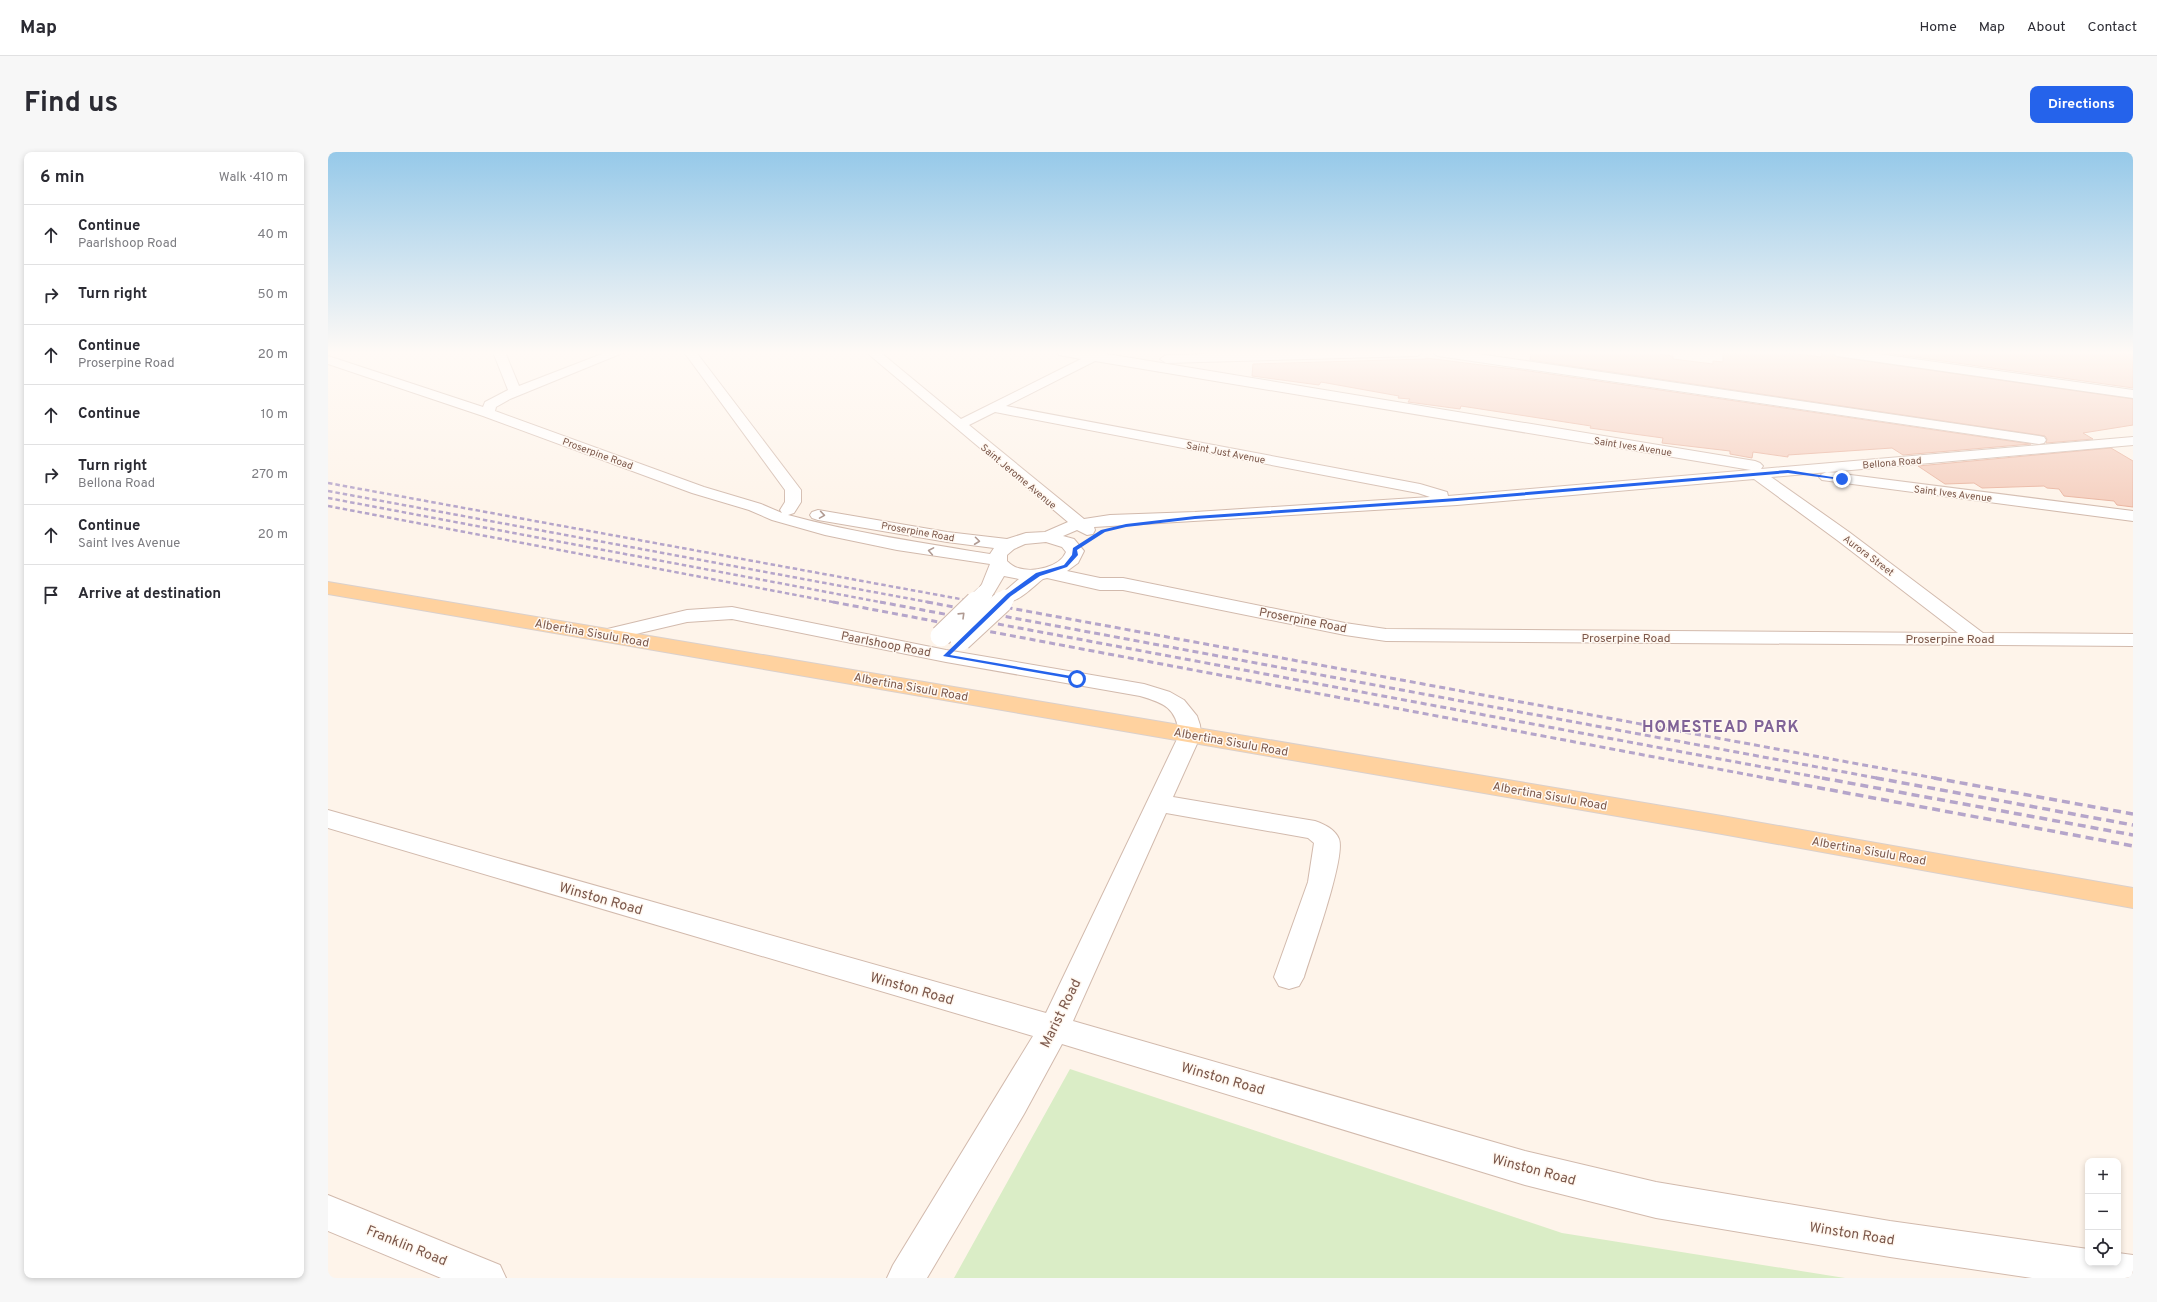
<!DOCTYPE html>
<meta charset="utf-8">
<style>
body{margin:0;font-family:Overpass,sans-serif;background:#f7f7f7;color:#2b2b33}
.controls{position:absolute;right:12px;bottom:12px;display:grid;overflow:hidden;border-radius:8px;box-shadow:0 2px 6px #0003}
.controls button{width:36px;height:36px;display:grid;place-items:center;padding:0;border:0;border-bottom:1px solid #e1e1e2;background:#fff;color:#2b2b33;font:20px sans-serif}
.stop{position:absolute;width:12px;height:12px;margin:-9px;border:3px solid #2563eb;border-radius:50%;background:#fff}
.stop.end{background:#2563eb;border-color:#fff;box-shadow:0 1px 4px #0008}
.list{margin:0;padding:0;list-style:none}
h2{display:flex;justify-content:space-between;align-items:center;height:52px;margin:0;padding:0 16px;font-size:17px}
h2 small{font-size:13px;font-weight:400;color:#7c7c81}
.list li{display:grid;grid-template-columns:26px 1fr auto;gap:12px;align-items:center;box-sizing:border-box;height:60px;padding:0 16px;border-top:1px solid #e1e1e2}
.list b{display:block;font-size:15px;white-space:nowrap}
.list p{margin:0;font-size:13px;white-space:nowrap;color:#7c7c81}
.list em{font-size:13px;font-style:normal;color:#7c7c81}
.icon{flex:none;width:22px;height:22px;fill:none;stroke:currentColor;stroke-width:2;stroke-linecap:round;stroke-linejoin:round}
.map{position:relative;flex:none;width:1805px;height:1126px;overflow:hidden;border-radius:8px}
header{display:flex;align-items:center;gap:24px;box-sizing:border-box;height:56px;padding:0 20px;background:#fff;border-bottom:1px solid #e1e1e2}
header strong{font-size:19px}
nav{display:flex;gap:22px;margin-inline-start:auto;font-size:14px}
.intro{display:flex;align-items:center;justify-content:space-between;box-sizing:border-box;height:96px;padding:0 24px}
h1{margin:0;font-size:28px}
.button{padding:10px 18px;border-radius:8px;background:#2563eb;color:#fff;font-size:14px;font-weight:700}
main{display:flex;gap:24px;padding:0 24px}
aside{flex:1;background:#fff;border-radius:8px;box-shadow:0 2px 6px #0003}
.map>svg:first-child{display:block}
.green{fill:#daedc6}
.building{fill:#f5cfbf;stroke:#e9b39e}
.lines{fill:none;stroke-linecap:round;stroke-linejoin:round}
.minor-casing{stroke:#d2baad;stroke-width:2}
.major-casing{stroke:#dad0cc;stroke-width:2}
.minor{fill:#fff;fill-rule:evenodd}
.major{fill:#ffd29f;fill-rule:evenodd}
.rail-far2{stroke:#b5a5ca;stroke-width:2.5;stroke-dasharray:4.5 3;stroke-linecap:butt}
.rail-far1{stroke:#b5a5ca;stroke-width:3;stroke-dasharray:6 4;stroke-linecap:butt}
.rail{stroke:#b5a5ca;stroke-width:3.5;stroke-dasharray:8 5;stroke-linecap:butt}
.minor-bridge-far1-casing{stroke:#d2baad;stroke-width:18;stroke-linecap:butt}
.minor-bridge-casing{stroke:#d2baad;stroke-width:23;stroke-linecap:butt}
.minor-bridge-far1{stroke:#fff;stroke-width:17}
.minor-bridge{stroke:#fff;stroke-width:21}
.oneway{stroke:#b09a92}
.route{fill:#2563eb}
.labels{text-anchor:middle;stroke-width:3;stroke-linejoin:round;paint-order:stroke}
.far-street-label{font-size:10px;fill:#7b574a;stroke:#fff8f1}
.street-label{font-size:12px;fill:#7b574a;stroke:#fff8f1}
.near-street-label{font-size:14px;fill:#7b574a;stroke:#fff8f1}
.district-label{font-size:16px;font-weight:bold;letter-spacing:1px;fill:#806397;stroke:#fff8f1}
</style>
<header>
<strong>Map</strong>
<nav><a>Home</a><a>Map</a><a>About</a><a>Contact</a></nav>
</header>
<div class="intro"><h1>Find us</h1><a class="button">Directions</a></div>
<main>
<aside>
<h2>6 min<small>Walk · 410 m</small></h2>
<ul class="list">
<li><svg class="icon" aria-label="ahead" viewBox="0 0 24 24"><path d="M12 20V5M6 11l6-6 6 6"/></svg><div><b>Continue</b><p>Paarlshoop Road</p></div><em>40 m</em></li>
<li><svg class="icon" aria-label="right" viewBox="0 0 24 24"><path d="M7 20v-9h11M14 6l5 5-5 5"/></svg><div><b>Turn right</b></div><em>50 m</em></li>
<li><svg class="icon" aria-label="ahead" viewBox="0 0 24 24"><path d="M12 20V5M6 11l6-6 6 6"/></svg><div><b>Continue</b><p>Proserpine Road</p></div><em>20 m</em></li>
<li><svg class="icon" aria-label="ahead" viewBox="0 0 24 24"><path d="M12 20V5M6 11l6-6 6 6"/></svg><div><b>Continue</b></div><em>10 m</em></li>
<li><svg class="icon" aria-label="right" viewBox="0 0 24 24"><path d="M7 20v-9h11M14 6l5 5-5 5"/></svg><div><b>Turn right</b><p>Bellona Road</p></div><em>270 m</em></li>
<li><svg class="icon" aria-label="ahead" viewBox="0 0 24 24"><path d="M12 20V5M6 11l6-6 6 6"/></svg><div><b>Continue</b><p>Saint Ives Avenue</p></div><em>20 m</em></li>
<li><svg class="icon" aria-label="arrive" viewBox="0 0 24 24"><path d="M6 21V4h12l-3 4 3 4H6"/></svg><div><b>Arrive at destination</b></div></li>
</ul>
</aside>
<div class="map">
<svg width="1805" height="1126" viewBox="0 0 1805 1126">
<rect width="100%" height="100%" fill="#fef4ea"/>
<path class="green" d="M 742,917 L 1234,1081 L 1517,1126 L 626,1126 Z"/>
<path class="building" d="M 1203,200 L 1331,200 L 1331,202 L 1345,204 L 1345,207 L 1385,212 L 1385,209 L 1395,210 L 1395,201 L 1454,200 L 1493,205 L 1494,200 L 1502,200 L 1509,205 L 1805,247 L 1805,273 L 1755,281 L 1765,287 L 1718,291 L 1719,287 L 1717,284 L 1711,283 L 1202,208 Z
M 1551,200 L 1788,200 L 1805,203 L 1805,236 Z
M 1098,206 L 1201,219 L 1703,292 L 1575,303 L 1564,296 L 1460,303 L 1460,305 L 1425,300 L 1424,306 L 1402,302 L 1402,299 L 1334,291 L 1335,286 L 1262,276 L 1263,274 L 1133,254 L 1132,257 L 1080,250 L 1082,247 L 1070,246 L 1071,244 L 993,230 L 991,233 L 924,224 L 925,212 L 1097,207 Z
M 1783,296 L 1805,309 L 1805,355 L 1789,353 L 1786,349 L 1736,344 L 1731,337 L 1719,336 L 1716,334 L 1654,336 L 1646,331 L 1617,332 L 1590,314 Z"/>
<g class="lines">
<defs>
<path id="minor" d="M 165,200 L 177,200 L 191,234 L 279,200 L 297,200 L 182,247 L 168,255 L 167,259 L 376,335 L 433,352 L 454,361 L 452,358 L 457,350 L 457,338 L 356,200 L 368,200 L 473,338 L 473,350 L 466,361 L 460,363 C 527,381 594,391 662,402 L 666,396 L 619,390 L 490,368 L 484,366 L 482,363 L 484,360 L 490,358 L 619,380 L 679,387 L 698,381 L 717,380 L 740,370 L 538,200 L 552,200 L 633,267 L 753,207 L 731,203 L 729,200 L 767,200 L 1427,309 L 1432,311 L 1435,314 L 1433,317 L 1805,285 L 1805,293 L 1443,325 L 1521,380 L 1655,481 L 1805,482 L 1805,494 L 1058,489 L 1017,483 L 795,438 L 772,438 L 719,426 L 715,427 C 703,436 688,454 671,450 L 669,446 L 691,427 L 676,424 L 663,446 L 656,448 L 649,446 L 647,442 L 654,432 L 662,412 L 569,398 L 497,383 L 444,368 L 421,358 L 364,341 L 155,264 L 0,212 L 0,204 L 155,255 L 157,250 L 180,238 ZM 767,209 L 1423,318 L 1120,344 L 1119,340 L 1092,332 L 678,254 ZM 667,260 L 1090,341 L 1102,345 L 867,360 L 782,363 L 756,367 L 641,273 ZM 1426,327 L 1509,388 L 1630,481 L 1058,477 L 1017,471 L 795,426 L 772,426 L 739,419 L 750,411 L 756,399 L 746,387 L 735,384 L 749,378 L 759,383 L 765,382 L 767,378 L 766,375 L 1129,353 ZM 718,390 L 734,395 L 738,400 C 732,415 705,421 690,416 C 686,415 682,412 679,409 L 679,403 L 686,397 L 697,392 Z
M 945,200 L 1095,200 L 1089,204 L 838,211 L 832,207 L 838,203 Z
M 1104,200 L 1137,200 L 1711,284 L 1716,285 L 1718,288 L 1716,291 L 1711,292 L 1110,204 Z
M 1503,200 L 1537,200 L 1805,238 L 1805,246 L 1509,204 Z
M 1499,320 L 1805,359 L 1805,369 L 1494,328 L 1491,325 L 1494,322 Z
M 404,455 L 618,498 L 816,532 L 842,540 L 856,548 L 869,564 L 872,573 L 873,583 L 845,645 L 987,669 C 996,672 1007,677 1011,687 C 1018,705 983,802 976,825 L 971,834 L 961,837 L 951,834 L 946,825 L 980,730 L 986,691 L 980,686 L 838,661 L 745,869 L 1197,999 L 1328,1030 L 1562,1069 L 1760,1097 L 1760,1111 L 1790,1111 L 1790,1101 L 1805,1103 L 1805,1126 L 1704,1126 L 1562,1105 L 1328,1066 L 1197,1033 L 734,892 L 696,962 L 599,1126 L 559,1126 L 565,1113 L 705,884 L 0,676 L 0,658 L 718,861 L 851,583 C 849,556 836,551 812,544 L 618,510 L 404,467 L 359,470 L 278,489 L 271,487 L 268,483 L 271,479 L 359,458 Z
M 0,1043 L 172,1113 L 178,1126 L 113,1126 L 0,1079 Z"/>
<path id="major" d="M 0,430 L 1394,664 L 1805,736 L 1805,756 L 1394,682 L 0,442 Z"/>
</defs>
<use href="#minor" class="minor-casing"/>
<use href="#major" class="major-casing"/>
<use href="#minor" class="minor"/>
<use href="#major" class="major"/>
<path class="rail-far2" d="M 0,331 L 654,451
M 0,339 L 605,451
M 0,346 L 557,451
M 0,354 L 510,451"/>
<path class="rail-far1" d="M 505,450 L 1443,627
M 552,450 L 1499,627
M 599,450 L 1554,627
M 649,450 L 1612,627"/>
<path class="rail" d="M 1438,626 L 1805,694
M 1494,626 L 1805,683
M 1548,626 L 1805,673
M 1606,626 L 1805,662"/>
<defs>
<path id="minor-bridge-far1" d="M 647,451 L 656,442
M 673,451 L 678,446"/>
<path id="minor-bridge" d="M 613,484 L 648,450
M 633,488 L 674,450"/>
</defs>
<use href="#minor-bridge-far1" class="minor-bridge-far1-casing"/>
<use href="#minor-bridge" class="minor-bridge-casing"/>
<use href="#minor-bridge-far1" class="minor-bridge-far1"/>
<use href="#minor-bridge" class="minor-bridge"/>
</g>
<defs><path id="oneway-chevron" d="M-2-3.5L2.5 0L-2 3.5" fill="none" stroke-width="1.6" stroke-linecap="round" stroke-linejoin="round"/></defs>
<g class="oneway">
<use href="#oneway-chevron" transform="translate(494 363) rotate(9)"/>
<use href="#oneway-chevron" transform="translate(649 389) rotate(7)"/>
<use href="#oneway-chevron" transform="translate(603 399) rotate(-170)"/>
<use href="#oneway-chevron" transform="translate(634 463) rotate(-44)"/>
</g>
<linearGradient id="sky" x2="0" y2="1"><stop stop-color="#96c9e9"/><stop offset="0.56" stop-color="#fffaf6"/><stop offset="1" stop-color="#fffaf6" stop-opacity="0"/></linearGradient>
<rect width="1805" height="358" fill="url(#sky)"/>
<path class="route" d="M 1460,318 L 1517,327 L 1514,328 L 1460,321 L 1129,349 L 867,367 L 798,375 L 777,380 L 749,398 L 750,403 L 739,415 L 712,424 L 683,444 L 622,503 L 749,525 L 751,528 L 615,504 L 679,442 L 708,421 L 736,413 L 744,403 L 745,396 L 773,378 L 798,372 L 867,364 L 1129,346 Z"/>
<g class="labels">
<g class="far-street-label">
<text transform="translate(1305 294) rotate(9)" y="4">Saint Ives Avenue</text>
<text transform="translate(898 300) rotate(11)" y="4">Saint Just Avenue</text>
<text transform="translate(270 301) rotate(20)" y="4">Proserpine Road</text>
<text transform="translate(1564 310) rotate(-5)" y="4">Bellona Road</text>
<text transform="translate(691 324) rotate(40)" y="4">Saint Jerome Avenue</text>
<text transform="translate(1625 341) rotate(7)" y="4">Saint Ives Avenue</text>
<text transform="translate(590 379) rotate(10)" y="4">Proserpine Road</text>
<text transform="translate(1541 403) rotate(37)" y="4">Aurora Street</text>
</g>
<g class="street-label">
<text transform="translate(975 468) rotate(11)" y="4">Proserpine Road</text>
<text transform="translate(264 481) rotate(10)" y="4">Albertina Sisulu Road</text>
<text x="1298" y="490">Proserpine Road</text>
<text x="1622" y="491">Proserpine Road</text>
<text transform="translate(558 492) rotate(11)" y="4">Paarlshoop Road</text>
<text transform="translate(583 535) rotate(10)" y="4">Albertina Sisulu Road</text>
<text transform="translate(903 590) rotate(10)" y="4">Albertina Sisulu Road</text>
<text transform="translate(1222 644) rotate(10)" y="4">Albertina Sisulu Road</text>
<text transform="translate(1541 699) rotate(10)" y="4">Albertina Sisulu Road</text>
</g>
<g class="near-street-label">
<text transform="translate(273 746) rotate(16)" y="5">Winston Road</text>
<text transform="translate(584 836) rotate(16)" y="5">Winston Road</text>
<text transform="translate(732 861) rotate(-64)" y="5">Marist Road</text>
<text transform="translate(895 926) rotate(16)" y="5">Winston Road</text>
<text transform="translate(1206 1017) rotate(15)" y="5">Winston Road</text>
<text transform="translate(1524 1081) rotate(9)" y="5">Winston Road</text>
<text transform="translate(79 1093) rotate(22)" y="5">Franklin Road</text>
</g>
<g class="district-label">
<text x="1393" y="580">HOMESTEAD PARK</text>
</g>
</g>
</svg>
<div class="controls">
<button>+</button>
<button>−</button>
<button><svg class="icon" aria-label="locate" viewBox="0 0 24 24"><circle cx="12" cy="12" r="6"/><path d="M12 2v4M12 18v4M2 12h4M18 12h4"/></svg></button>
</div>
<div class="stop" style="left:749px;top:527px"></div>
<div class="stop end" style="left:1514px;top:327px"></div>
</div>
</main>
